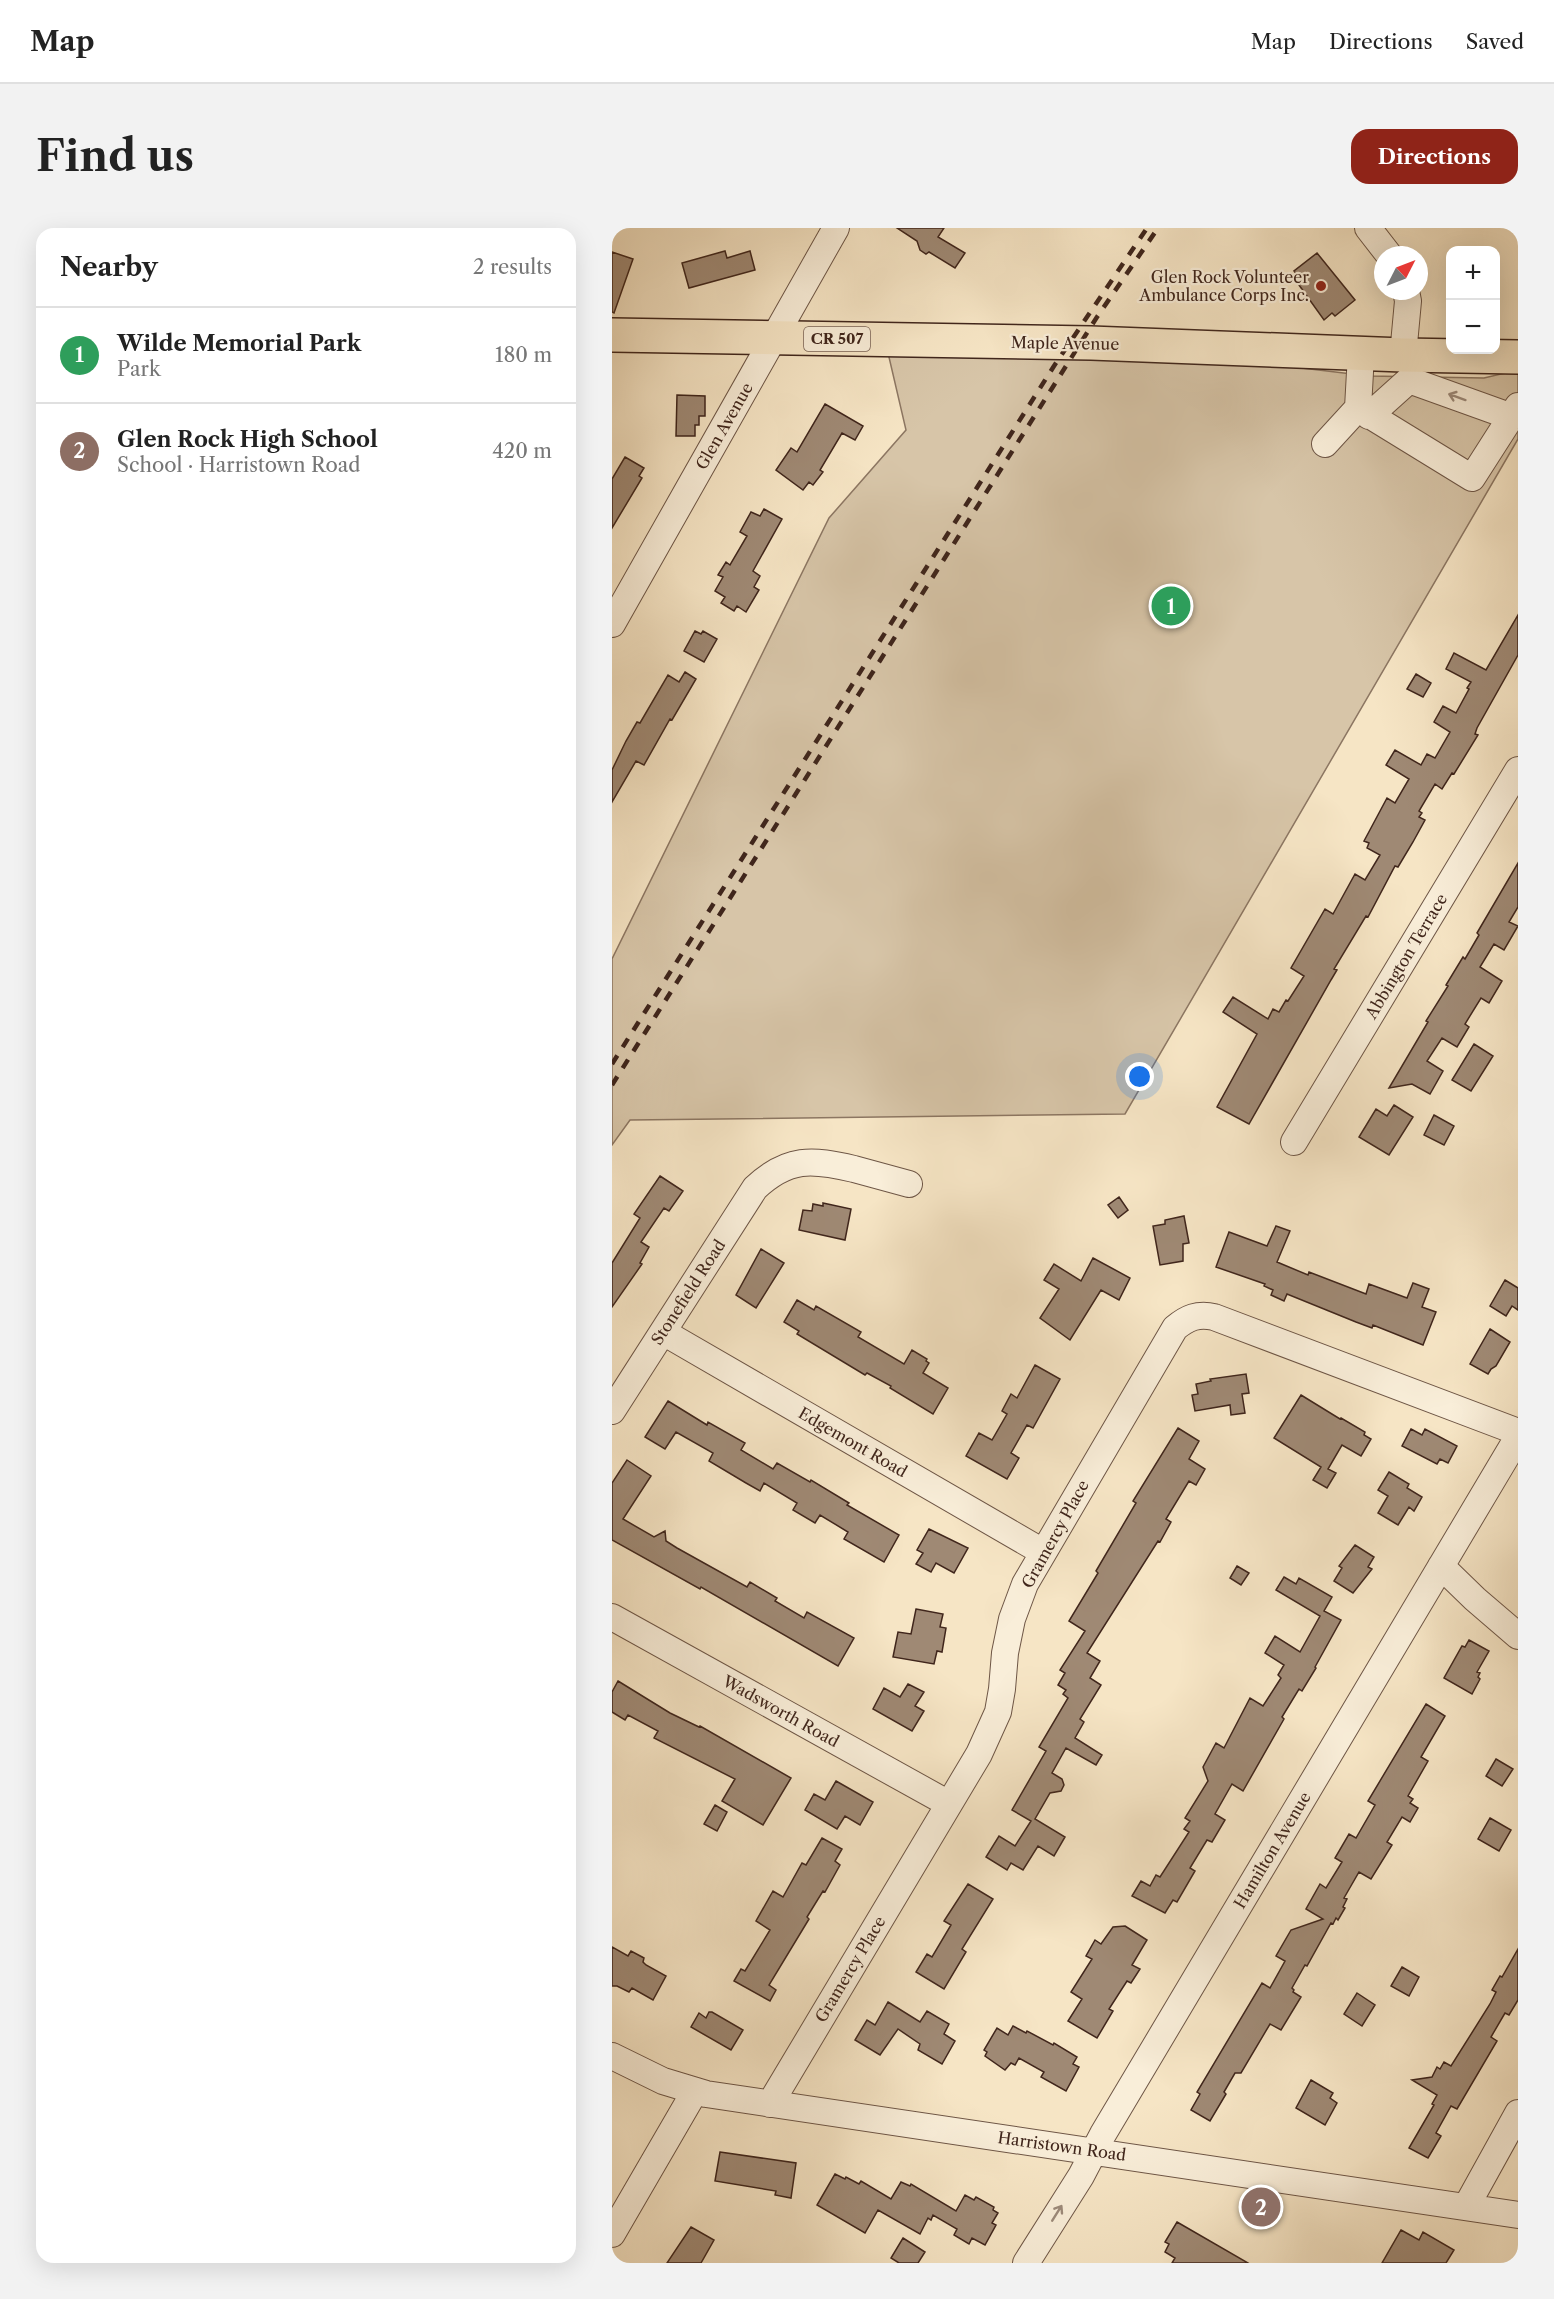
<!DOCTYPE html>
<meta charset="utf-8">
<style>
body{margin:0;font-family:"Libre Caslon Text",serif;background:#f2f2f2;color:#222}
.controls{position:absolute;right:18px;top:18px;display:grid;overflow:hidden;border-radius:12px;box-shadow:0 6px 24px #0002}
.controls button{width:54px;height:54px;display:grid;place-items:center;padding:0;border:0;border-bottom:2px solid #e0e0e0;background:#fff;color:#222;font:30px sans-serif}
.compass{position:absolute;left:762px;top:18px;width:54px;height:54px;border-radius:50%;background:#fff;box-shadow:0 6px 24px #0002;rotate:48deg}
.you{position:absolute;left:528px;top:849px;width:21px;height:21px;margin:-15px;border:4px solid #fff;border-radius:50%;background:#1a73e8;box-shadow:0 0 0 9px #1a73e833}
.badge{display:grid;place-items:center;width:39px;height:39px;border-radius:50%;background:#8f2418;color:#fff;font-size:20px;font-weight:700}
.pin{position:absolute;translate:-50% -50%;border:3px solid #fff;box-shadow:0 2px 6px #0006}
.list{margin:0;padding:0;list-style:none}
h2{display:flex;justify-content:space-between;align-items:center;height:78px;margin:0;padding:0 24px;font-size:26px}
h2 small{font-size:20px;font-weight:400;color:#767676}
.list li{display:grid;grid-template-columns:39px 1fr auto;gap:18px;align-items:center;box-sizing:border-box;height:96px;padding:0 24px;border-top:2px solid #e0e0e0}
.list b{display:block;font-size:22px;white-space:nowrap}
.list p{margin:0;font-size:20px;white-space:nowrap;color:#767676}
.list em{font-size:20px;font-style:normal;color:#767676}
.map{position:relative;flex:none;width:906px;height:2035px;overflow:hidden;border-radius:18px}
header{display:flex;align-items:center;gap:36px;box-sizing:border-box;height:84px;padding:0 30px;background:#fff;border-bottom:2px solid #e0e0e0}
header strong{font-size:28px}
nav{display:flex;gap:33px;margin-inline-start:auto;font-size:21px}
.intro{display:flex;align-items:center;justify-content:space-between;box-sizing:border-box;height:144px;padding:0 36px}
h1{margin:0;font-size:42px}
.button{padding:15px 27px;border-radius:18px;background:#8f2418;color:#fff;font-size:21px;font-weight:700}
main{display:flex;gap:36px;padding:0 36px}
aside{flex:1;background:#fff;border-radius:18px;box-shadow:0 6px 24px #0002}
.map>svg:first-child{display:block}
.green{fill:#d7c5a8;stroke:#8c7662;stroke-width:1.5}
.building{fill:#9f8974;stroke:#40261c;stroke-width:1.5}
.lines{fill:none;stroke-linecap:round;stroke-linejoin:round}
.minor-casing{stroke:#6e5646;stroke-width:28}
.major-casing{stroke:#40261c;stroke-width:36}
.minor{stroke:#f9eed9;stroke-width:26}
.major{stroke:#f6e5c5;stroke-width:33}
.rail{stroke:#40261c;stroke-width:4.5;stroke-dasharray:10 10;stroke-linecap:butt}
.oneway{stroke:#9c8a7a}
.poi-dot{fill:#8f2418;stroke:#f9eed9;stroke-width:2}
.labels{text-anchor:middle;stroke-width:4.5;stroke-linejoin:round;paint-order:stroke}
.shield{fill:#f9eed9;stroke:#786255;stroke-width:1.5}
.shield-label{font-size:15px;font-weight:bold;fill:#40261c}
.poi-label{font-size:16px;fill:#40261c;stroke:#f9eed9;text-anchor:end}
.street-label{font-size:16px;fill:#40261c;stroke:#f9eed9}
</style>
<header>
<strong>Map</strong>
<nav><a>Map</a><a>Directions</a><a>Saved</a></nav>
</header>
<div class="intro"><h1>Find us</h1><a class="button">Directions</a></div>
<main>
<aside>
<h2>Nearby<small>2 results</small></h2>
<ul class="list">
<li><span class="badge" style="background:#2e9e5b">1</span><div><b>Wilde Memorial Park</b><p>Park</p></div><em>180 m</em></li>
<li><span class="badge" style="background:#8d6e63">2</span><div><b>Glen Rock High School</b><p>School · Harristown Road</p></div><em>420 m</em></li>
</ul>
</aside>
<div class="map">
<svg width="906" height="2035" viewBox="0 0 906 2035">
<rect width="100%" height="100%" fill="#f6e5c5"/>
<filter id="stains"><feTurbulence type="fractalNoise" baseFrequency=".00333" numOctaves="4"/><feColorMatrix values="0 0 0 0 .2 0 0 0 0 .09 0 0 0 0 .02 0 0 0 .5 -.17"/></filter>
<radialGradient id="worn" r=".72"><stop offset=".6" stop-color="#630" stop-opacity="0"/><stop offset="1" stop-color="#630" stop-opacity=".3"/></radialGradient>
<path class="green" d="M 273,112 L 479,115 L 757,148 L 872,150 L 906,142 L 906,211 L 513,886 L 18,892 L 0,917 L 0,731 L 217,290 L 294,202 Z"/>
<path class="building" d="M 285,0 L 332,0 L 326,9 L 353,25 L 343,40 L 317,24 L 314,26 L 308,22 L 305,13 Z
M 113,23 L 115,30 L 138,23 L 143,42 L 77,60 L 70,35 Z
M 0,24 L 21,31 L 2,85 L 0,84 Z
M 705,25 L 743,72 L 723,88 L 720,85 L 712,92 L 687,57 L 690,54 L 682,43 Z
M 65,167 L 93,168 L 93,188 L 87,188 L 87,197 L 83,197 L 83,208 L 64,208 Z
M 213,176 L 251,198 L 243,212 L 230,205 L 208,242 L 211,244 L 201,257 L 197,254 L 191,262 L 164,242 L 179,220 L 185,224 Z
M 13,229 L 32,240 L 27,248 L 30,250 L 0,300 L 0,251 Z
M 152,281 L 170,291 L 141,343 L 148,348 L 142,359 L 147,362 L 134,384 L 125,378 L 122,383 L 109,375 L 113,369 L 103,363 L 111,349 L 106,347 L 114,334 L 118,337 L 135,308 L 128,304 L 139,284 L 148,288 Z
M 906,387 L 906,427 L 865,500 L 863,506 L 866,507 L 842,546 L 840,545 L 830,561 L 823,556 L 807,583 L 810,585 L 807,589 L 813,592 L 801,614 L 786,639 L 783,638 L 756,689 L 754,688 L 722,741 L 725,742 L 719,752 L 637,896 L 605,879 L 645,806 L 611,784 L 621,769 L 656,791 L 661,781 L 667,784 L 674,772 L 676,773 L 692,748 L 679,740 L 713,681 L 721,686 L 743,646 L 753,652 L 768,627 L 755,620 L 757,615 L 752,613 L 775,570 L 783,575 L 797,551 L 774,537 L 783,522 L 809,537 L 815,526 L 823,530 L 838,504 L 822,494 L 831,478 L 844,485 L 857,461 L 855,460 L 859,454 L 834,441 L 842,425 L 874,442 Z
M 83,403 L 89,406 L 91,403 L 105,411 L 92,434 L 72,423 Z
M 73,444 L 84,451 L 60,492 L 58,491 L 32,537 L 24,533 L 0,574 L 0,542 L 14,513 L 25,494 L 28,495 L 56,447 L 67,454 Z
M 804,446 L 819,455 L 811,469 L 795,461 Z
M 906,635 L 906,679 L 897,694 L 906,698 L 892,722 L 882,716 L 868,739 L 890,753 L 877,775 L 869,770 L 853,796 L 857,799 L 845,819 L 830,810 L 815,833 L 831,843 L 818,866 L 800,856 L 777,860 L 816,794 L 814,793 L 836,758 L 834,757 L 851,729 L 853,731 L 867,707 L 865,705 Z
M 862,816 L 881,828 L 859,863 L 840,852 Z
M 782,877 L 801,889 L 777,927 L 747,909 L 764,881 L 775,888 Z
M 822,887 L 842,898 L 832,917 L 812,907 Z
M 48,948 L 71,963 L 57,983 L 52,980 L 29,1014 L 37,1019 L 28,1035 L 30,1036 L 0,1079 L 0,1035 L 28,990 L 22,986 Z
M 507,969 L 516,982 L 506,990 L 496,977 Z
M 211,975 L 239,981 L 233,1012 L 187,1002 L 191,982 L 200,983 L 201,976 L 211,978 Z
M 572,988 L 577,1015 L 571,1016 L 571,1033 L 548,1037 L 541,998 L 553,996 L 553,992 Z
M 664,998 L 678,1003 L 665,1034 L 696,1047 L 697,1044 L 754,1066 L 757,1056 L 795,1070 L 801,1055 L 817,1061 L 810,1079 L 824,1084 L 811,1117 L 761,1097 L 760,1100 L 744,1094 L 675,1066 L 672,1073 L 659,1067 L 661,1062 L 652,1058 L 653,1056 L 604,1039 L 617,1004 L 655,1018 Z
M 149,1021 L 172,1035 L 144,1080 L 124,1067 Z
M 481,1030 L 518,1050 L 507,1072 L 489,1062 L 458,1112 L 428,1090 L 447,1061 L 432,1052 L 442,1036 L 469,1053 Z
M 893,1052 L 906,1060 L 906,1082 L 900,1078 L 894,1088 L 878,1078 Z
M 185,1072 L 202,1082 L 204,1078 L 249,1104 L 246,1109 L 292,1136 L 300,1122 L 315,1131 L 314,1133 L 317,1135 L 311,1145 L 336,1160 L 321,1186 L 278,1160 L 279,1158 L 255,1145 L 253,1147 L 185,1106 L 187,1103 L 172,1094 Z
M 878,1101 L 898,1114 L 884,1138 L 879,1141 L 876,1146 L 858,1136 Z
M 423,1137 L 448,1151 L 421,1200 L 415,1197 L 399,1225 L 407,1230 L 395,1251 L 354,1228 L 367,1205 L 380,1212 L 395,1186 L 390,1183 L 399,1166 L 405,1170 Z
M 634,1146 L 637,1165 L 630,1166 L 633,1185 L 619,1187 L 618,1177 L 583,1183 L 580,1167 L 586,1166 L 584,1156 L 599,1153 L 598,1151 Z
M 689,1167 L 728,1191 L 729,1190 L 753,1204 L 752,1207 L 759,1211 L 749,1228 L 730,1217 L 716,1241 L 724,1245 L 715,1260 L 701,1252 L 709,1239 L 662,1210 Z
M 56,1173 L 95,1197 L 96,1194 L 133,1215 L 129,1222 L 161,1241 L 165,1235 L 198,1254 L 199,1252 L 237,1275 L 235,1277 L 287,1307 L 272,1334 L 232,1311 L 236,1304 L 208,1287 L 203,1295 L 181,1282 L 185,1275 L 152,1255 L 148,1263 L 134,1255 L 97,1233 L 101,1225 L 64,1204 L 53,1221 L 33,1209 Z
M 566,1200 L 587,1213 L 577,1231 L 593,1241 L 584,1257 L 577,1253 L 554,1291 L 559,1294 L 548,1314 L 546,1313 L 475,1425 L 488,1433 L 478,1450 L 489,1457 L 468,1491 L 472,1494 L 463,1510 L 490,1527 L 484,1537 L 454,1520 L 440,1545 L 450,1551 L 452,1557 L 449,1563 L 438,1565 L 423,1591 L 453,1609 L 442,1628 L 426,1618 L 411,1642 L 399,1635 L 395,1642 L 374,1629 L 387,1608 L 403,1618 L 419,1593 L 400,1582 L 434,1523 L 427,1519 L 456,1470 L 451,1466 L 454,1462 L 446,1457 L 453,1445 L 448,1442 L 473,1403 L 457,1393 L 486,1345 L 484,1343 L 524,1275 L 521,1273 Z
M 799,1201 L 810,1207 L 813,1201 L 845,1218 L 836,1235 L 828,1231 L 825,1236 L 790,1218 Z
M 15,1232 L 39,1248 L 11,1291 L 42,1309 L 53,1303 L 54,1313 L 65,1320 L 135,1359 L 138,1354 L 165,1370 L 163,1373 L 192,1390 L 195,1384 L 242,1410 L 226,1438 L 89,1359 L 88,1361 L 0,1312 L 0,1255 Z
M 777,1244 L 797,1256 L 795,1260 L 810,1269 L 802,1283 L 797,1279 L 786,1297 L 766,1285 L 776,1268 L 766,1262 Z
M 317,1301 L 356,1320 L 342,1345 L 324,1335 L 319,1344 L 304,1336 L 311,1325 L 305,1322 Z
M 743,1317 L 762,1329 L 756,1339 L 760,1341 L 741,1365 L 722,1353 L 730,1340 L 727,1338 Z
M 625,1338 L 637,1345 L 629,1357 L 618,1350 Z
M 672,1349 L 684,1356 L 687,1350 L 720,1369 L 712,1383 L 729,1392 L 703,1439 L 704,1440 L 690,1463 L 687,1461 L 670,1489 L 672,1491 L 631,1563 L 620,1556 L 603,1586 L 613,1592 L 600,1614 L 595,1612 L 578,1640 L 583,1643 L 565,1674 L 561,1672 L 553,1685 L 520,1668 L 529,1653 L 538,1658 L 544,1647 L 548,1649 L 577,1604 L 572,1601 L 578,1593 L 573,1590 L 596,1553 L 591,1539 L 604,1515 L 612,1520 L 638,1470 L 651,1478 L 669,1450 L 666,1447 L 672,1437 L 653,1425 L 663,1408 L 688,1424 L 708,1388 L 664,1362 Z
M 304,1381 L 331,1386 L 328,1399 L 334,1400 L 330,1424 L 325,1423 L 322,1436 L 281,1429 L 286,1404 L 299,1406 Z
M 857,1412 L 877,1423 L 865,1444 L 868,1445 L 866,1449 L 868,1451 L 860,1466 L 832,1450 L 850,1418 L 853,1419 Z
M 6,1453 L 58,1485 L 87,1499 L 88,1498 L 179,1550 L 151,1597 L 110,1573 L 123,1551 L 42,1510 L 46,1503 L 16,1487 L 13,1492 L 0,1484 L 0,1464 Z
M 296,1456 L 312,1464 L 303,1478 L 312,1483 L 300,1503 L 261,1481 L 272,1460 L 288,1469 Z
M 814,1476 L 833,1488 L 809,1529 L 816,1533 L 796,1568 L 801,1571 L 798,1575 L 806,1580 L 798,1594 L 790,1589 L 775,1614 L 780,1617 L 759,1651 L 747,1644 L 732,1670 L 735,1671 L 731,1679 L 733,1680 L 726,1692 L 724,1690 L 721,1696 L 719,1695 L 695,1738 L 693,1737 L 680,1760 L 682,1762 L 681,1764 L 689,1769 L 669,1802 L 658,1796 L 629,1845 L 623,1845 L 612,1864 L 614,1866 L 598,1893 L 579,1882 L 588,1866 L 585,1864 L 650,1755 L 658,1760 L 673,1733 L 664,1728 L 679,1702 L 711,1691 L 694,1681 L 708,1656 L 714,1660 L 730,1634 L 723,1630 L 737,1606 L 744,1610 L 763,1577 L 756,1573 Z
M 884,1531 L 901,1541 L 890,1558 L 874,1548 Z
M 224,1553 L 261,1574 L 248,1597 L 233,1588 L 225,1601 L 193,1582 L 202,1566 L 213,1572 Z
M 103,1577 L 115,1584 L 105,1603 L 92,1596 Z
M 878,1590 L 899,1602 L 887,1623 L 866,1611 Z
M 210,1610 L 230,1621 L 223,1633 L 228,1637 L 213,1664 L 211,1663 L 195,1689 L 197,1691 L 157,1757 L 164,1762 L 158,1773 L 122,1753 L 129,1741 L 133,1743 L 158,1702 L 144,1693 L 161,1663 L 171,1669 L 190,1635 L 194,1637 Z
M 356,1656 L 381,1671 L 350,1721 L 354,1724 L 332,1761 L 304,1744 L 315,1726 L 320,1729 L 339,1697 L 332,1693 Z
M 513,1698 L 535,1712 L 520,1737 L 528,1741 L 519,1755 L 515,1753 L 497,1781 L 501,1783 L 485,1810 L 456,1793 L 470,1771 L 459,1764 L 480,1731 L 474,1728 L 483,1712 L 489,1716 L 501,1699 Z
M 0,1719 L 16,1728 L 19,1723 L 32,1730 L 31,1734 L 34,1737 L 54,1748 L 41,1772 L 20,1760 L 17,1764 L 5,1758 L 0,1758 Z
M 906,1721 L 906,1772 L 897,1787 L 893,1785 L 879,1809 L 885,1813 L 845,1881 L 839,1878 L 824,1905 L 829,1908 L 816,1930 L 797,1920 L 822,1877 L 820,1876 L 825,1867 L 800,1852 L 820,1849 L 825,1839 L 828,1841 L 832,1834 L 839,1838 L 878,1776 L 884,1764 L 880,1762 L 888,1748 L 890,1749 Z
M 790,1739 L 807,1749 L 797,1768 L 779,1758 Z
M 745,1765 L 763,1777 L 750,1798 L 732,1786 Z
M 276,1774 L 308,1794 L 315,1783 L 337,1796 L 332,1806 L 343,1813 L 330,1836 L 306,1822 L 308,1816 L 286,1801 L 268,1827 L 243,1812 L 255,1792 L 263,1797 Z
M 97,1784 L 100,1784 L 131,1802 L 119,1822 L 79,1799 L 87,1785 L 94,1790 Z
M 401,1798 L 414,1805 L 415,1803 L 441,1817 L 442,1815 L 465,1829 L 461,1836 L 467,1839 L 454,1863 L 429,1849 L 432,1844 L 407,1830 L 403,1837 L 399,1835 L 393,1842 L 373,1828 L 375,1824 L 372,1822 L 385,1800 L 396,1807 Z
M 699,1852 L 721,1865 L 718,1870 L 725,1875 L 713,1897 L 684,1880 Z
M 108,1924 L 184,1935 L 179,1970 L 163,1967 L 164,1963 L 103,1953 Z
M 223,1946 L 233,1951 L 234,1949 L 247,1956 L 249,1953 L 279,1971 L 289,1954 L 298,1958 L 299,1956 L 344,1983 L 353,1967 L 362,1972 L 364,1969 L 382,1979 L 381,1982 L 386,1985 L 380,1995 L 384,1997 L 373,2017 L 360,2010 L 357,2016 L 342,2007 L 345,2001 L 321,1987 L 319,1992 L 316,1990 L 308,2006 L 266,1982 L 253,2005 L 205,1977 Z
M 565,1994 L 636,2035 L 560,2035 L 563,2030 L 553,2024 L 557,2016 L 553,2014 Z
M 79,1999 L 102,2012 L 89,2035 L 55,2035 Z
M 789,2002 L 807,2012 L 811,2004 L 842,2022 L 834,2035 L 770,2035 Z
M 291,2010 L 313,2024 L 306,2035 L 287,2035 L 279,2030 Z"/>
<g class="lines">
<defs>
<path id="minor" d="M 756,0 L 777,27
M 791,127 L 796,73 L 794,63
M 746,180 L 860,250 L 906,178
M 757,188 L 797,152 L 900,189
M 713,216 L 746,180 L 749,126
M 0,396 L 224,0
M 682,914 L 906,542
M 51,1104 L 431,1324
M 0,1183 L 143,960 C 176,929 200,931 242,941 C 260,946 279,951 297,956
M 829,1338 L 863,1371 L 906,1408
M 0,1389 L 337,1576
M 0,1828 L 51,1853 L 94,1866 L 906,1987
M 158,1876 L 367,1526 L 386,1484 L 390,1461 L 393,1425 L 400,1391 L 413,1356 L 563,1100 C 575,1090 586,1085 602,1089 L 906,1204
M 854,1979 L 906,1885
M 0,2006 L 83,1863
M 414,2035 L 469,1948 L 491,1906 L 906,1209"/>
<path id="major" d="M 0,107 L 479,115 L 791,127 L 906,129"/>
</defs>
<use href="#minor" class="minor-casing"/>
<use href="#major" class="major-casing"/>
<use href="#minor" class="minor"/>
<use href="#major" class="major"/>
<path class="rail" d="M 0,836 L 442,138 L 535,0
M 0,857 L 485,89 L 546,0"/>
</g>
<defs><path id="oneway-shaft" d="M-6 0H5M1.5-3L5.5 0L1.5 3" fill="none" stroke-width="1.6" stroke-linecap="round" stroke-linejoin="round" transform="scale(1.5)"/></defs>
<g class="oneway">
<use href="#oneway-shaft" transform="translate(845 169) rotate(-160)"/>
<use href="#oneway-shaft" transform="translate(445 1985) rotate(-58)"/>
</g>
<circle class="poi-dot" cx="709" cy="58" r="6"/>
<g class="labels">
<rect class="shield" x="192" y="99" width="66" height="24" rx="4.5"/>
<g class="shield-label">
<text x="225" y="116">CR 507</text>
</g>
<g class="poi-label">
<text x="697" y="55">Glen Rock Volunteer<tspan x="697" dy="18">Ambulance Corps Inc.</tspan></text>
</g>
<g class="street-label">
<text transform="translate(453 115) rotate(1)" y="6">Maple Avenue</text>
<text transform="translate(112 198) rotate(-60)" y="6">Glen Avenue</text>
<text transform="translate(794 728) rotate(-59)" y="6">Abbington Terrace</text>
<text transform="translate(76 1064) rotate(-57)" y="6">Stonefield Road</text>
<text transform="translate(241 1214) rotate(30)" y="6">Edgemont Road</text>
<text transform="translate(443 1306) rotate(-61)" y="6">Gramercy Place</text>
<text transform="translate(169 1483) rotate(29)" y="6">Wadsworth Road</text>
<text transform="translate(660 1622) rotate(-59)" y="6">Hamilton Avenue</text>
<text transform="translate(238 1741) rotate(-59)" y="6">Gramercy Place</text>
<text transform="translate(450 1918) rotate(8)" y="6">Harristown Road</text>
</g>
</g>
<rect width="100%" height="100%" filter="url(#stains)"/>
<rect width="100%" height="100%" fill="url(#worn)"/>
</svg>
<div class="controls">
<button>+</button>
<button>−</button>
</div>
<svg class="compass" viewBox="-18 -18 36 36"><path d="M0-13l5 13h-10z" fill="#e53935"/><path d="M0 13l5-13h-10z" fill="#767676"/></svg>
<div class="you"></div>
<div class="pin badge" style="left:559px;top:378px;background:#2e9e5b">1</div>
<div class="pin badge" style="left:649px;top:1979px;background:#8d6e63">2</div>
</div>
</main>
